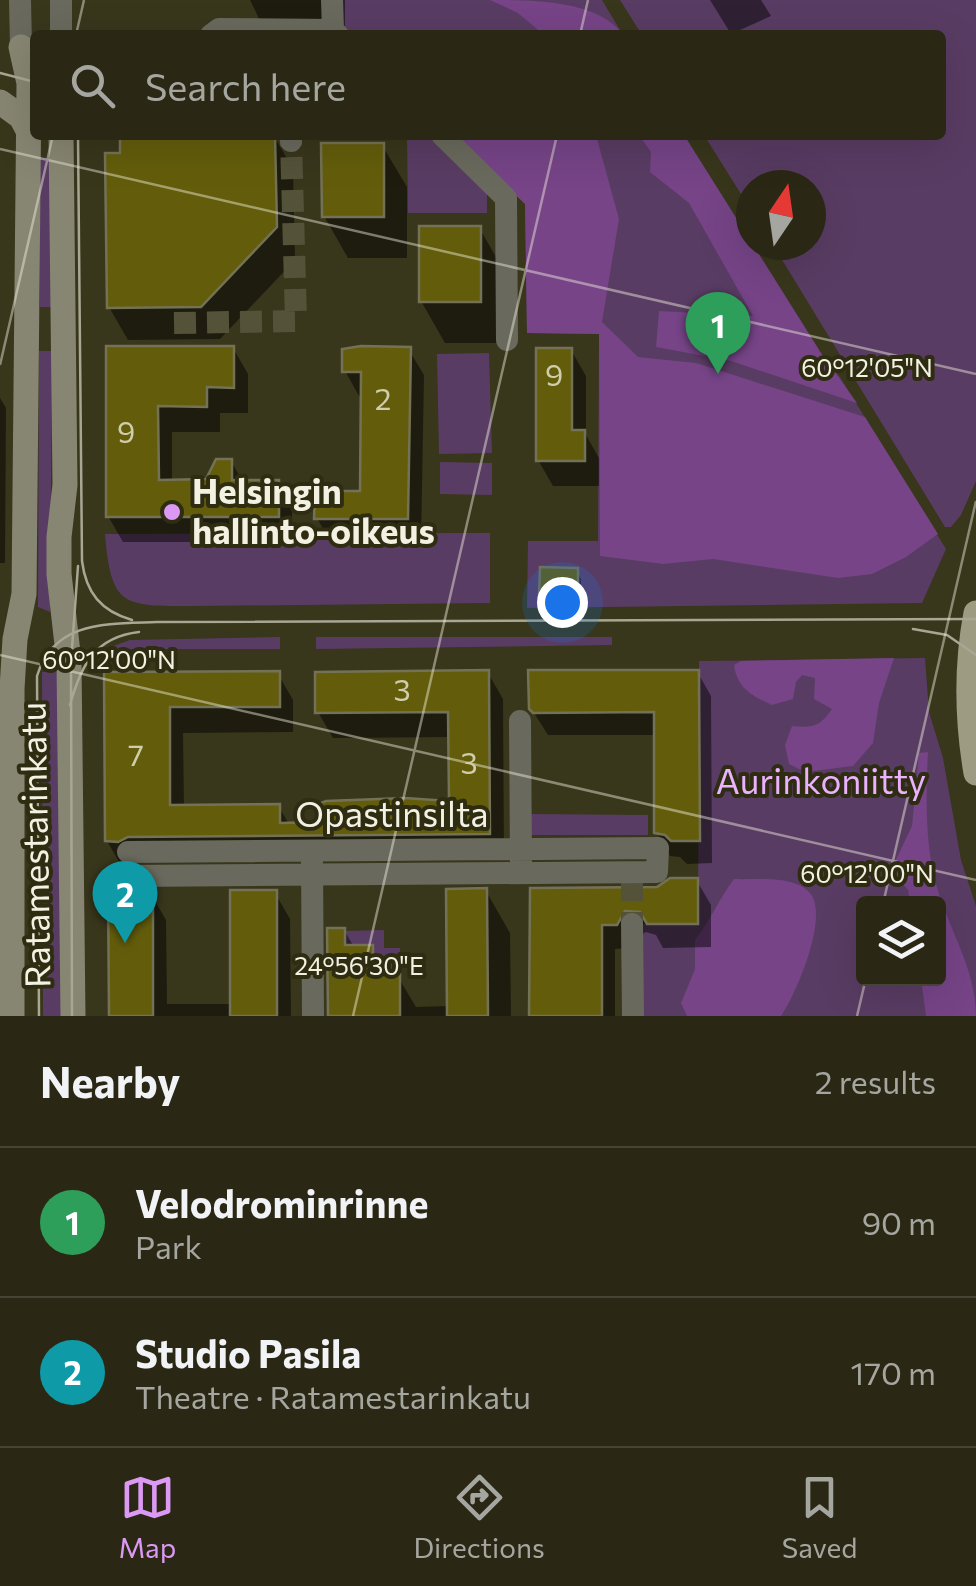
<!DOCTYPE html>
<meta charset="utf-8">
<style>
body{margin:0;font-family:Commissioner,sans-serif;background:#32301d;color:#f1f3f6}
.controls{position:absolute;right:30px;bottom:30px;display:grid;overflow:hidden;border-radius:10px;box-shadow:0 10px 40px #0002}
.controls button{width:90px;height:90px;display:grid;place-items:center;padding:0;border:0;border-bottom:2px solid #464434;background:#2a2814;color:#f1f3f6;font:50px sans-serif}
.compass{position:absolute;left:736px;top:170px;width:90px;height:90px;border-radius:50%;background:#2a2814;box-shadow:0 10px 40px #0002;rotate:13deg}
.you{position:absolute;left:562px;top:602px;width:35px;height:35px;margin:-25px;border:8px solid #fff;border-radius:50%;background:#1a73e8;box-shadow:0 0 0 15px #1a73e833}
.badge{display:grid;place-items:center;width:65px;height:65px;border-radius:50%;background:#dc99f4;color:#fff;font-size:32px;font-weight:700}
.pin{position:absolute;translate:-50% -82px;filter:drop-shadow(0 2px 5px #0008)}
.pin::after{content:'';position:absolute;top:52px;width:35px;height:30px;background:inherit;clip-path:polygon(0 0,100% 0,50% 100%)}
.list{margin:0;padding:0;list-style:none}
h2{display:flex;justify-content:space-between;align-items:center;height:130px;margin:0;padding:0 40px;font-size:42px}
h2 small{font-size:32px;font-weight:400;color:#a5a6a0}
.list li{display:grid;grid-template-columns:65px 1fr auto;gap:30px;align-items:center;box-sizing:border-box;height:150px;padding:0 40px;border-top:2px solid #464434}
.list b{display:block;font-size:38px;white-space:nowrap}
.list p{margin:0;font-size:32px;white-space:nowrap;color:#a5a6a0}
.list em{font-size:32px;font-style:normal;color:#a5a6a0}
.icon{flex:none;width:55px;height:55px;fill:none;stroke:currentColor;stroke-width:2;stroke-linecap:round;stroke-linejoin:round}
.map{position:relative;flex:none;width:976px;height:1016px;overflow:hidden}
.search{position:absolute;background:#2a2814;box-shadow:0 10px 40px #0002;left:30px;right:30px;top:30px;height:110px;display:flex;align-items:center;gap:25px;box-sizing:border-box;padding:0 35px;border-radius:10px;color:#a5a6a0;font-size:38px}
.sheet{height:430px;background:#2a2814}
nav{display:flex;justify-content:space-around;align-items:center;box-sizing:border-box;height:140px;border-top:2px solid #464434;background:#2a2814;font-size:28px;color:#a5a6a0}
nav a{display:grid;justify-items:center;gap:5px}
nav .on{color:#dc99f4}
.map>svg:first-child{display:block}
.green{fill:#593c63;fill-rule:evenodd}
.forest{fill:#764487}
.shadow{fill:#0007}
.building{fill:#635d0b;stroke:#747256;stroke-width:2.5}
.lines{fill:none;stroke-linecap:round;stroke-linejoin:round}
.street-tunnel{stroke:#545239;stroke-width:22;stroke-dasharray:22 11;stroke-linecap:butt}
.street{stroke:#6a695d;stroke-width:22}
.secondary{stroke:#878672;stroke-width:25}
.primary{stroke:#9d9c83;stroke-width:25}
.tram{stroke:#a8a793;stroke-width:2.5}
.ticks{fill:none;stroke:#f3f2e2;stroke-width:2.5;stroke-opacity:0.45}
.poi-dot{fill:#dc99f4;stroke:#2e2c11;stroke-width:4}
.labels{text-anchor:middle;stroke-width:8;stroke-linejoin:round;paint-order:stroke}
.number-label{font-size:30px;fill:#cfcdac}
.poi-label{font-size:35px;font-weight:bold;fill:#f3f2e2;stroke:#2e2c11;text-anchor:start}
.park-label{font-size:35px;fill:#eab2fe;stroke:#2e2c11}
.street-label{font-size:35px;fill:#f3f2e2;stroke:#2e2c11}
.ticks-label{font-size:25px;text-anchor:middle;fill:#f3f2e2;stroke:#2e2c11;stroke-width:8;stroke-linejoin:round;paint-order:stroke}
</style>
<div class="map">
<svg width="976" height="1016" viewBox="0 0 976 1016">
<rect width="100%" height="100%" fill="#38361b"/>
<path class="green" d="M 341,0 L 602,0 L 623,35 L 349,35 L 341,26 Z
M 620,0 L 976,0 L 976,481 L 961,515 L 951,527 L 945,527 L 773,245 L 811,245 L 811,185 L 751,185 L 751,210 L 704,135 L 941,135 L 941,35 L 642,35 Z
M 407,135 L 435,135 L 487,193 L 487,213 L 408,213 Z
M 453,135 L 684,135 L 821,353 L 840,377 L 946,549 L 922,603 L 527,608 L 528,541 L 598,541 L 599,334 L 527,333 L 525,204 Z
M 40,158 L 53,158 L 52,307 L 40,307 Z
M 39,351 L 52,351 L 50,612 L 38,607 Z
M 489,353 L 492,453 L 439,454 L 437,354 Z
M 440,462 L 492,463 L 492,495 L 440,494 Z
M 490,533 L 490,603 L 192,606 C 123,606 111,607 105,534 Z
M 280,637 L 280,649 L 105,649 L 130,640 Z
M 316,637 L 612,637 L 612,645 L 316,649 Z
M 925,658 L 929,712 L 943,758 L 961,860 L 976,906 L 976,1016 L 642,1016 L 642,924 L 698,923 L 699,661 ZM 864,904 L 938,904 L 938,978 L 864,978 Z
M 61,671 L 64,1016 L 43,1016 L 42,672 Z
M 530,814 L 648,815 L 648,835 L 530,835 Z
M 384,930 L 384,948 L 400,948 L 400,974 L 373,975 L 372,945 L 345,945 L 345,931 Z"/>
<path class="forest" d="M 490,0 C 531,0 599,0 623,35 L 544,35 L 518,13 Z
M 453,135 L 596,135 L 619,219 L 602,322 L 638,357 L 696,363 L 865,417 L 938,534 L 906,557 L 872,574 L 838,578 L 713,559 L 663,564 L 600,556 L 599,334 L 527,333 L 525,204 Z
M 639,135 L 684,135 L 821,353 L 857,403 L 731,361 L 656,347 L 659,311 L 753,316 L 689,203 L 650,172 L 651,152 Z
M 894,658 L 879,703 L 873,743 L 853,766 L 805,772 L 789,764 L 785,745 L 792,726 C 812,728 820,727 832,709 L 814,699 L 815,678 L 802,675 L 796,682 L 793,699 L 772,705 C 752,696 737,688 734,665 L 741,661 Z
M 928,752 C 926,793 925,836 934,876 C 945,924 976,966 976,1016 L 926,1016 L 921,979 L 938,978 L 938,904 L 910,903 L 908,890 L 891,870 L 912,826 L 919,753 Z
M 734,879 C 756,880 793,875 809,892 C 831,914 796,994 781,1016 L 687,1016 L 681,1003 L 695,969 L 695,940 C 710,921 719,899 734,879 Z"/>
<path class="shadow" d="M 250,0 L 345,0 L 345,32 L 267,35 Z
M 710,0 L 761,0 L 771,16 L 731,34 Z
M 122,135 L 274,136 L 293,169 L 295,260 L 220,339 L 128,340 L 109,307 Z
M 382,145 L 407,187 L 407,258 L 348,258 L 324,216 Z
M 480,229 L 504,271 L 504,343 L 445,343 L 421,301 Z
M 108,348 L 233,348 L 248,374 L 248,413 L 220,413 L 220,432 L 172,432 L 172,482 L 207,482 L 231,461 L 243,482 L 277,482 L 292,508 L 292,542 L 123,542 L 108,516 Z
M 409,350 L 424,375 L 421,544 L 331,543 L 317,518 L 362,494 L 363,396 L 359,396 L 345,371 Z
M 571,350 L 586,376 L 586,435 L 599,458 L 599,486 L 553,486 L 538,460 Z
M 0,398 L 6,408 L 5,563 L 0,563 Z
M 576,571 L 581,579 L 581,605 L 547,605 L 542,596 Z
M 488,673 L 503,699 L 504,860 L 143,862 L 122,867 L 107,841 L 107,674 L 278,674 L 293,700 L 293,732 L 183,733 L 184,807 L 279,807 L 290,826 L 320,824 L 451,804 L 451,737 L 333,738 L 318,712 Z
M 698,673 L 711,696 L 712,863 L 687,864 L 680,857 L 670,856 L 657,832 L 656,735 L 548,735 L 531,708 Z
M 697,881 L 711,905 L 711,947 L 663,948 L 656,935 L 646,932 L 632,940 L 630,948 L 615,949 L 615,1016 L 532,1016 L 532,890 L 658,890 Z
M 486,891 L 510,933 L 511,1016 L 330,1016 L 344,930 L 354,947 L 371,947 L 388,977 L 398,977 L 416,1007 L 449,1006 Z
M 126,893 L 151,894 L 166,920 L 167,1004 L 233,1004 L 275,893 L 290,919 L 291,1016 L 111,1016 Z"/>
<path class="building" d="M 120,135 L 275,135 L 277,227 L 201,307 L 107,308 L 105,153 L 120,153 Z
M 321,143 L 384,143 L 384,217 L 322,217 Z
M 419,226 L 481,226 L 481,302 L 419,302 Z
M 106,346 L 234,346 L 234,388 L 207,387 L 207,407 L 158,406 L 159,480 L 206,479 L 216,459 L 232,459 L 232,480 L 279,480 L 279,517 L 106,517 Z
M 361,346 L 411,347 L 408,519 L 314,519 L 315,491 L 360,491 L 361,372 L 342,372 L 342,349 Z
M 536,348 L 572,348 L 572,430 L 585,430 L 585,461 L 536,461 Z
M 540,567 L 578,568 L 578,597 L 539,597 Z
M 489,670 L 490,834 L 128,837 L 118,842 L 105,841 L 104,672 L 280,671 L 280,707 L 170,707 L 170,805 L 280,804 L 280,823 L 318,822 L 318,804 L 326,801 L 405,798 L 449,801 L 448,712 L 315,713 L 315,672 Z
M 528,670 L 699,670 L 700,841 L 671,841 L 665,835 L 654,833 L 654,712 L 533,713 L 529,709 Z
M 670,878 L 698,878 L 698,924 L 647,924 L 640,912 L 625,911 L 617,925 L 602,925 L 602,1016 L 529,1016 L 530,888 L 657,887 Z
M 108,882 L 114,882 L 127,891 L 153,891 L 153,1016 L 109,1016 Z
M 487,888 L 488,1016 L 447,1016 L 446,889 Z
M 230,890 L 277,890 L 277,1016 L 230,1016 Z
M 327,928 L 345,928 L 345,945 L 373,945 L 373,975 L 400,974 L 400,1016 L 328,1016 Z"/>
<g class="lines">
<path class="street-tunnel" d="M 174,323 L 296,321 L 291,141
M 632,879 L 632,924"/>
<path class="street" d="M 20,0 L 21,47
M 332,0 L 333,30 L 338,35
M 61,35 L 61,0
M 211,35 L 219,29 L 333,30
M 290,135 L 291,141
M 442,135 L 506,198 L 507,340
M 520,721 L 521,862
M 128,852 L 658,848 L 657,872 L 128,876
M 312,860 L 313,1016
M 632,924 L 633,1016"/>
<path class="secondary" d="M 0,102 L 21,117 L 29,132
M 61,135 L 65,485 L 59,537 L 59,574 L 69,662 L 73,1016
M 12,1016 L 12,689 L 15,639 L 24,594 L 29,83 L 21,47"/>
<path class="primary" d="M 976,613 C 966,666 967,720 976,773"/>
<path class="tram" d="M 0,73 L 35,82
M 78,135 L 82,561 C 86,593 101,611 132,620
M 913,629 L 947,635 L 976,655
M 70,705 C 81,665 95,637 139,632
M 39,1016 L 37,676 C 54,620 108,624 157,622 L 976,619
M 72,1016 L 71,662 L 78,566"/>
</g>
<path class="ticks" d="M 76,35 L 84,0M 580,35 L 588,0M 0,149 L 976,374M 0,365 L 53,135M 0,655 L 976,880M 883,904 L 976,501M 353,1016 L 557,135M 857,1016 L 866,978"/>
<circle class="poi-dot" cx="172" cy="512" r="10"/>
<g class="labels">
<g class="number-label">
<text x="554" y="386">9</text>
<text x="383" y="410">2</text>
<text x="126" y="443">9</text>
<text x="402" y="701">3</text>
<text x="136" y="766">7</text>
<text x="469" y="774">3</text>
</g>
<g class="poi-label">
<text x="192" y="504">Helsingin<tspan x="192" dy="40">hallinto-oikeus</tspan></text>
</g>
<g class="park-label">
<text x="821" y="794">Aurinkoniitty</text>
</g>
<g class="street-label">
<text x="392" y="827">Opastinsilta</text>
<text transform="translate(36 845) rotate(-91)" y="12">Ratamestarinkatu</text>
</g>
</g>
<g class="ticks-label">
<text x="867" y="377">60°12'05"N</text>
<text x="109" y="669">60°12'00"N</text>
<text x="867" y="883">60°12'00"N</text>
<text x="359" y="975">24°56'30"E</text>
</g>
</svg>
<div class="controls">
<button><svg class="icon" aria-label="layers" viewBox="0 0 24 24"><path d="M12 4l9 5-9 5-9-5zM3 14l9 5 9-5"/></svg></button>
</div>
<svg class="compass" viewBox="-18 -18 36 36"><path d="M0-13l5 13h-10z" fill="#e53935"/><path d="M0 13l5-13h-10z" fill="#a5a6a0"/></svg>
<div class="you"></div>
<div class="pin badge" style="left:718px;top:374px;background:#2e9e5b">1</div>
<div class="pin badge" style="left:125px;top:943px;background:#0f9aa8">2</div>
<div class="search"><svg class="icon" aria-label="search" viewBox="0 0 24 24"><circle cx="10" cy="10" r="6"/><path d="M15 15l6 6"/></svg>Search here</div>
</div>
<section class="sheet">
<h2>Nearby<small>2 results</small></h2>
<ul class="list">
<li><span class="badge" style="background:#2e9e5b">1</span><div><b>Velodrominrinne</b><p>Park</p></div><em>90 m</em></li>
<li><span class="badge" style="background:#0f9aa8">2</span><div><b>Studio Pasila</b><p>Theatre · Ratamestarinkatu</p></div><em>170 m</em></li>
</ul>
</section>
<nav>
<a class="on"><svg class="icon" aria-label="map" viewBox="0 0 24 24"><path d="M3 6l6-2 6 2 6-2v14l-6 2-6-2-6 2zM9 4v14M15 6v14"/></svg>Map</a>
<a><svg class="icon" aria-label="directions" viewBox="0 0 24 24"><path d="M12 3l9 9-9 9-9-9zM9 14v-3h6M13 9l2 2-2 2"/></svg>Directions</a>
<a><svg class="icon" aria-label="saved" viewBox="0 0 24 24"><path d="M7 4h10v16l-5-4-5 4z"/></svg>Saved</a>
</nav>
